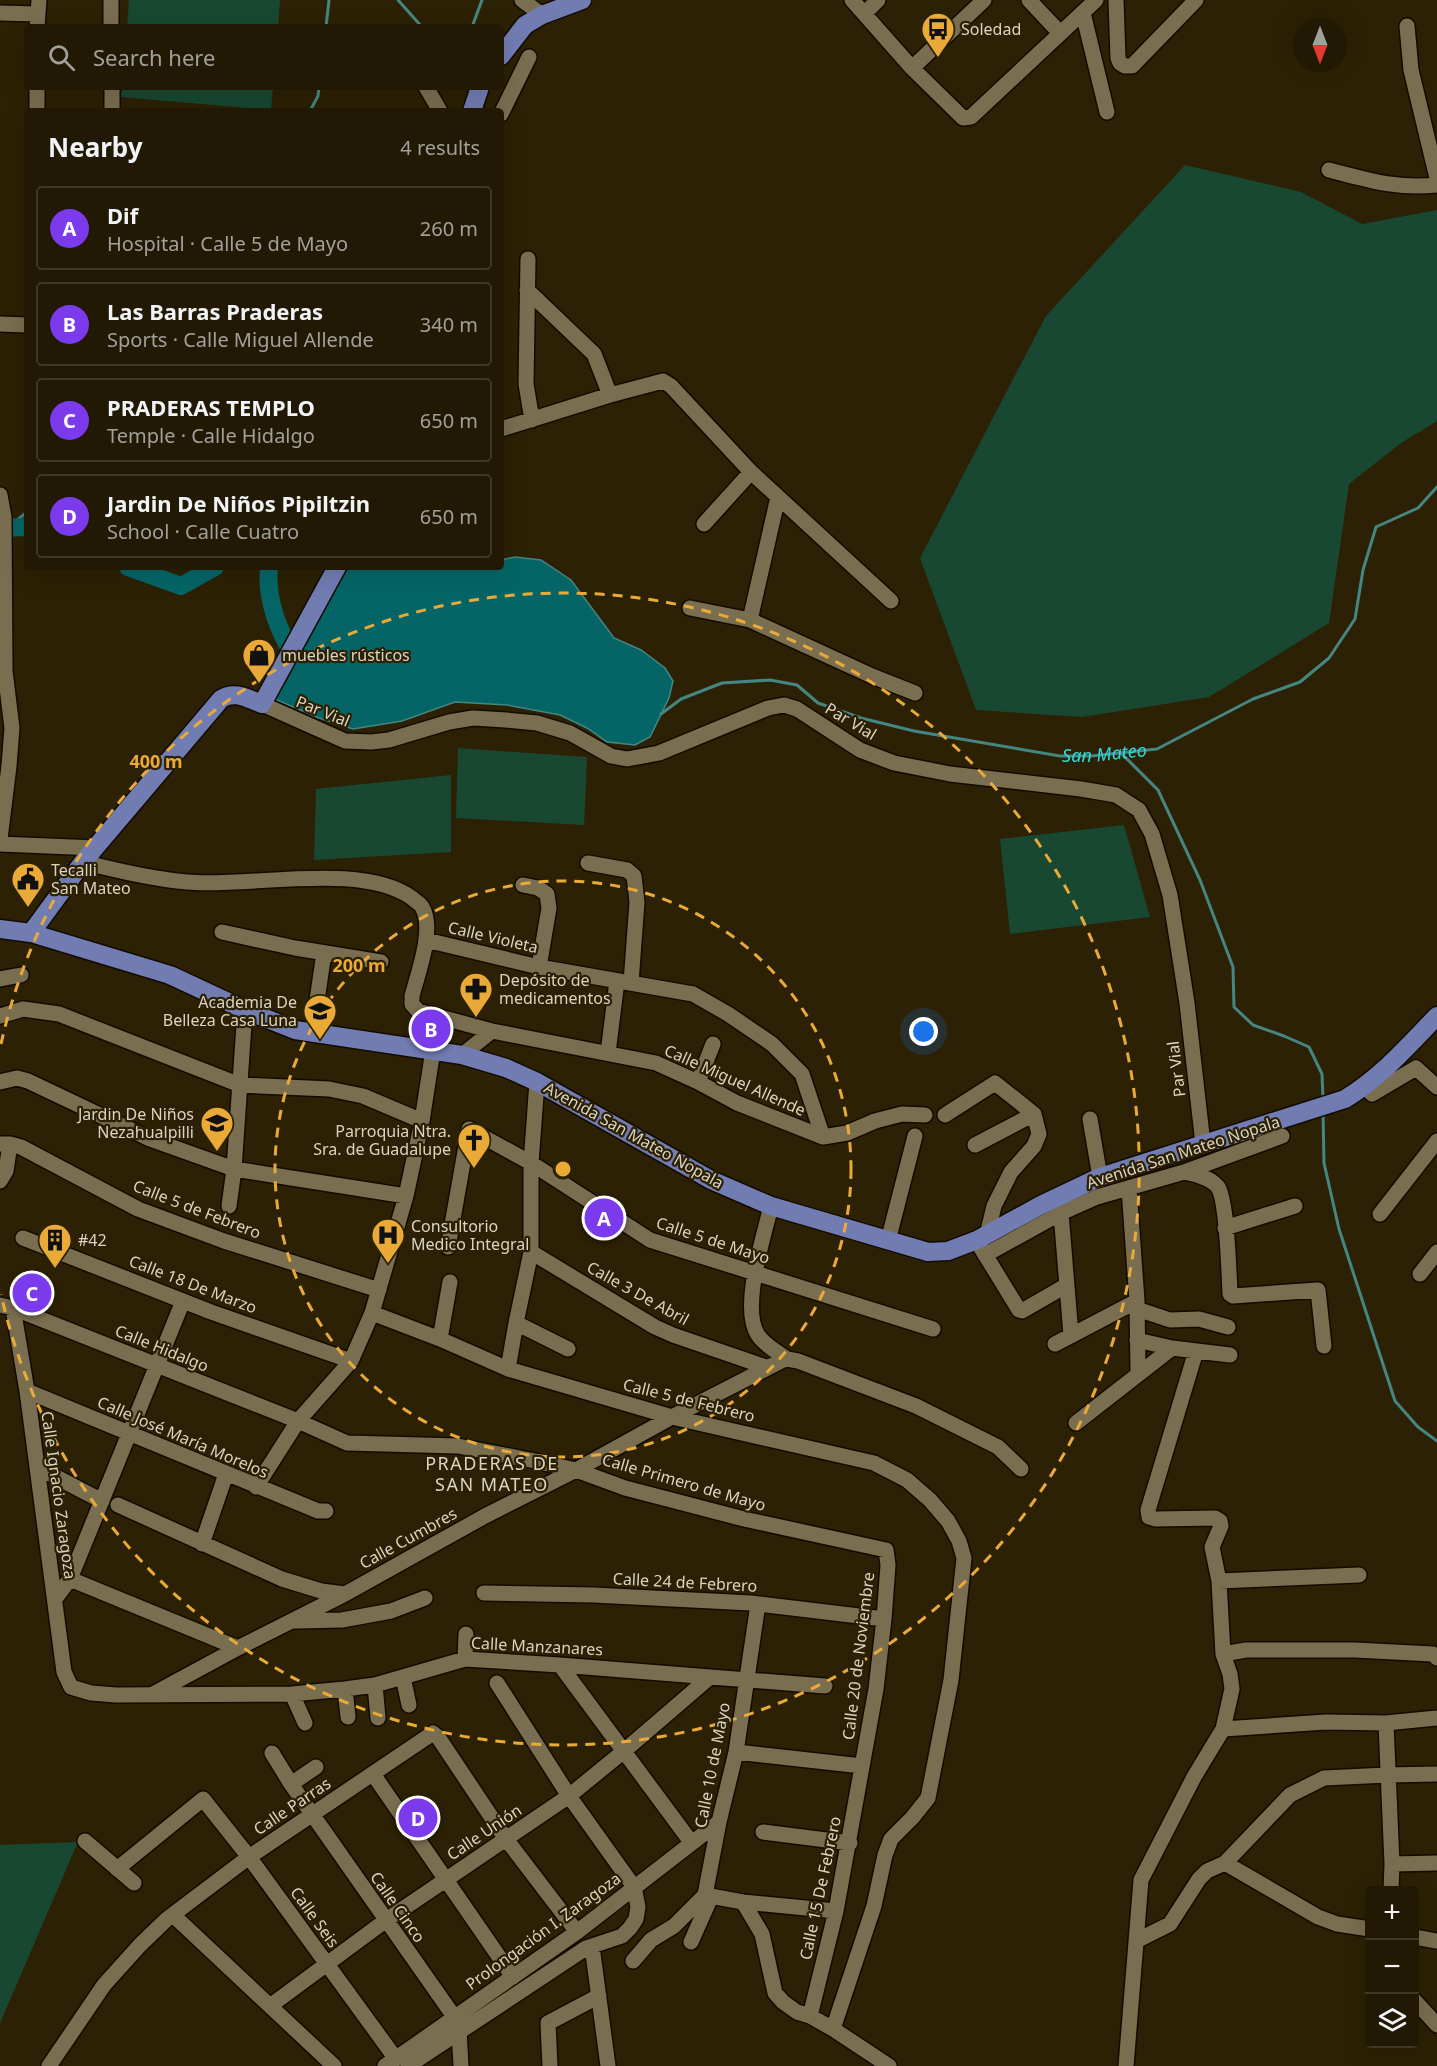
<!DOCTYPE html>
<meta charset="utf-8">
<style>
body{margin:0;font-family:"Noto Sans",sans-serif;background:#29220d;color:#f1f3f6}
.controls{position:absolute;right:18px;bottom:18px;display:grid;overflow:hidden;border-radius:6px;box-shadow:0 6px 24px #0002}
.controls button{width:54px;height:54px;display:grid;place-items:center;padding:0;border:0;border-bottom:2px solid #3e3825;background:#211903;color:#f1f3f6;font:30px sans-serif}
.compass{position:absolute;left:1293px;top:18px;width:54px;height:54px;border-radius:50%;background:#211903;box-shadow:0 6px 24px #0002;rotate:180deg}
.you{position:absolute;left:924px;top:1032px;width:21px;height:21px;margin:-15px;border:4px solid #fff;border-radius:50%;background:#1a73e8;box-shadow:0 0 0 9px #1a73e833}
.badge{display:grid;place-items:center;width:39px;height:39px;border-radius:50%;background:#7c3aed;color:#fff;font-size:20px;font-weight:700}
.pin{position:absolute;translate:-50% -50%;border:3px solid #fff;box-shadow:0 2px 6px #0006}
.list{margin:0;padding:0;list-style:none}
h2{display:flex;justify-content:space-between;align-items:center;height:78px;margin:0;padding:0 24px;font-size:26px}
h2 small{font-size:20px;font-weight:400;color:#a2a09a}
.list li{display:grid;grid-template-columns:39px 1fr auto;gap:18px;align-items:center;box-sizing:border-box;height:84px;margin:0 12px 12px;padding:0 12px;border:2px solid #3e3825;border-radius:6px}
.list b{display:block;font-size:22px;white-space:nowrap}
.list p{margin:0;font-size:20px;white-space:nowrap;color:#a2a09a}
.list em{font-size:20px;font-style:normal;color:#a2a09a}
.icon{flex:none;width:33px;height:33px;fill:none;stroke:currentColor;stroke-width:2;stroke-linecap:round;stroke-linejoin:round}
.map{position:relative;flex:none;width:1437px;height:2066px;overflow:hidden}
.search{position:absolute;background:#211903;box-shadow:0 6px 24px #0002;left:24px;top:24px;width:480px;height:66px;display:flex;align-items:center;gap:15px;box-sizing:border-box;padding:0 21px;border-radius:6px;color:#a2a09a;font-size:22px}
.panel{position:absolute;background:#211903;box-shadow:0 6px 24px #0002;left:24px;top:108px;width:480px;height:462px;border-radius:6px}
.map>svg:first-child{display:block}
.green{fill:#184832}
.water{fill:#056566;stroke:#458682;stroke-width:1.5}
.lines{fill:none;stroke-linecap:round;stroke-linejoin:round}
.stream{stroke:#458682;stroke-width:3}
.river{stroke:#056566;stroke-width:18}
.minor-casing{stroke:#130b00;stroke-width:18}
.major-casing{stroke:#130b00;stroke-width:21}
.minor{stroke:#7a6e50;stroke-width:15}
.major{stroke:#717cb3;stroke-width:18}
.ring{fill:none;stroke:#eaaa38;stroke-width:3;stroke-dasharray:10 8}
.labels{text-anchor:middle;stroke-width:4.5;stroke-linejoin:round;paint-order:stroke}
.poi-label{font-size:16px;fill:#dad4c3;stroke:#2c2104;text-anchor:start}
.street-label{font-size:16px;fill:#dad4c3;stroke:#2c2104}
.water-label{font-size:18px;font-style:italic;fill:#35d7d8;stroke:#2c2104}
.neighbourhood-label{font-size:18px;letter-spacing:1.5px;fill:#dad4c3;stroke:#2c2104}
.centre{fill:#eaaa38;stroke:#2c2104;stroke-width:3}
.ring-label{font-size:18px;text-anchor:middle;font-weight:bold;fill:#eaaa38;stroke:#2c2104;stroke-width:4.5;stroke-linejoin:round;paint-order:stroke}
</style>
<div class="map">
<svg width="1437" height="2066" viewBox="0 0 1437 2066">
<rect width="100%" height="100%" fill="#2c2104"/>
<path class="green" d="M 129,0 L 280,0 L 278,27 L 127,27 Z
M 122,87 L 273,87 L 271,110 L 121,97 Z
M 1185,165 L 1301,192 L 1362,224 L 1437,210 L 1437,421 L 1401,443 L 1349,484 L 1329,623 L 1209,697 L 1082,717 L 976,710 L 920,558 L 1046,316 Z
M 458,748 L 587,757 L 584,825 L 456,818 Z
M 451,775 L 451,852 L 314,860 L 316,789 Z
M 1124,825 L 1150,917 L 1010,934 L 1000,839 Z
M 78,1842 L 0,2023 L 0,1845 Z"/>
<path class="water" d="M 515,557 L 541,560 L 571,580 L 614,638 L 641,650 L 665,668 L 673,681 L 669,698 L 650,737 L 635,745 L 607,742 L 587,728 L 560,715 L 507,705 L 455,702 L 402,721 L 353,729 L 319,718 L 272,698 L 345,567 L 501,567 L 501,560 Z"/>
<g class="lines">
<g class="stream">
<path d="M 398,0 L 422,27"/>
<path d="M 326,27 L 329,0"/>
<path d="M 472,27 L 482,0"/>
<path d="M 310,111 L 318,96 L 319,87"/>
<path d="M 10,526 L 27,512"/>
<path id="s1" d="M 661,714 L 681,699 L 722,683 L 770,680 L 797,685 L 818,703 L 861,718 L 914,731 L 1060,756 L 1091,756 L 1157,749 L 1253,699 L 1300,682 L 1329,658 L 1355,619 L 1363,570 L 1376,527 L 1418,508 L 1437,487"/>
<path d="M 1122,754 L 1158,790 L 1200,880 L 1233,967 L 1234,1007 L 1253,1025 L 1284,1036 L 1309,1047 L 1322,1074 L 1323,1099"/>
<path d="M 1323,1112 L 1324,1163 L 1339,1229 L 1395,1401 L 1418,1427 L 1437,1441"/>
</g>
<path class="river" d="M 0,528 L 27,527
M 128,567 L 181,586 L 215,567
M 269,567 C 266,598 278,630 294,656"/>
<defs>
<path id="minor" d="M 111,0 L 111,27
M 522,0 L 542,15
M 852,0 L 912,68 L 963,118 L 971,117 L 1096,0
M 1029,0 L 1060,33
M 1116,0 L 1118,58 L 1120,63 L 1125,66 L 1132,66 L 1196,0
M 0,13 L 37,14
M 865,13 L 878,0
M 1083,13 L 1107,112
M 1407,26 L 1411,70 L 1437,178
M 37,27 L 39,0
M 912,68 L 984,0
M 37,87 L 37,111
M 112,87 L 112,111
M 426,87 L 440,111
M 501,114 L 529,57
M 1329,170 C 1369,180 1395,189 1437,185
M 528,259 L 526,384 L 532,420
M 527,290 L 594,354 L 610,395
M 0,324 L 27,325
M 501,429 L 610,395 L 663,381 L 671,386 L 751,472 L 891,601
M 0,495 L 4,517 L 5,671 L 12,728 L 9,766 L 0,839
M 704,524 L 751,472
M 690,608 L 750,620 L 872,676 L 915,693
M 750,620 L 778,497
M 262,704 L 345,741 L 371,742 L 389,740 L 449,722 L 473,718 L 506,720 L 537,723 L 570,733 L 611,756 L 627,759 L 659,753 L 768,708 L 784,705 L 797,709 L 860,750 L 894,763 L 950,774 L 1081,789 L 1116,795 L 1139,810 L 1152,834 L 1170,895 L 1187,1003 L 1203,1144
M 0,844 L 96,848
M 83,862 C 118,871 152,879 187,882 C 249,888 361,861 412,898 C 415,901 420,903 422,907 C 435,928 418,973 412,996 L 412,1004 L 418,1011 L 492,1031 L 656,1063 L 698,1082 L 737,1103 L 823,1137 L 847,1133 L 875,1121 L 902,1114 L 925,1115
M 588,863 L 627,870 L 634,876 L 637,902 L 631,983
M 523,885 L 538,888 L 547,894 L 549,908 L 539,967
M 222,932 L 295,948 L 381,962
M 426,940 L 539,967 L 693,994 L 728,1014 L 772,1044 L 802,1074 L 823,1137
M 0,979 L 21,975
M 0,1016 L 23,1009 L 59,1014 L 240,1085 L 329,1089 L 363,1096 L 422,1121
M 312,1034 L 324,953
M 608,1053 L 617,981
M 462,1055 L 492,1031
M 0,1082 L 17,1078 L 28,1081 L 150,1139 L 234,1169 L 406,1196
M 698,1082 L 713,1044
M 1365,1087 L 1372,1094 L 1416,1068 L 1437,1087
M 945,1115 L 995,1083 L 1034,1114 L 1039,1134 L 1034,1146 L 1011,1172 L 994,1206 L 987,1235
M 1090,1119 L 1100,1177
M 0,1144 L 10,1144 L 21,1147 L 138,1209 L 224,1241 L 379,1290
M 975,1145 L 1034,1114
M 1184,1172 C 1195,1174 1210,1177 1218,1187 C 1227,1201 1229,1273 1230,1294 L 1233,1296 L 1318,1290 L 1324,1346
M 0,1181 L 6,1171 L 10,1144
M 1129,1188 L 1137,1301 L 1138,1373
M 229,1206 L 234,1169 L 245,1010
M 771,1206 C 764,1236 740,1309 758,1335 C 764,1345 778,1352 787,1359
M 1061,1213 L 1071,1335
M 1380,1214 L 1437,1141
M 1225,1228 L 1295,1206
M 23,1238 L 211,1312 L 351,1361
M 888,1241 L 915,1136
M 448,1247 L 469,1129 L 531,1163 L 650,1240 L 933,1329
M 981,1248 L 1019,1310 L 1022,1311 L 1067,1285
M 531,1252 L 655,1327 L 673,1335 L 766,1367
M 985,1255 L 1061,1213 L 1097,1197 L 1184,1172 L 1282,1136
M 1420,1274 L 1437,1252
M 0,1305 L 13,1308 L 298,1421 L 347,1443 L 458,1446 L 535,1461 L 576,1470 L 625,1488 L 744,1519 L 886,1550 L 888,1565 L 884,1619 L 876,1689 L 836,1911 L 810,2016
M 13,1308 L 27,1391 L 64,1672 L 71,1687 L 91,1693 L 116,1695 L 292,1694 L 345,1689 L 375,1685 L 465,1659 L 560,1665 L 825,1686
M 1137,1309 L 1170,1320 L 1199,1319 L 1228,1327
M 372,1313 L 440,1339 L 508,1369 L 672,1417 L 874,1463 L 907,1480 L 930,1500 L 948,1521 L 959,1541 L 964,1558 L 951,1680 L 928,1798 L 912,1818 L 891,1839 L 885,1855 L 874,1906 L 833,2029
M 516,1323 L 568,1349
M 440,1339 L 450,1282
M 1137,1340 L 1172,1348
M 1055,1344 L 1137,1301
M 1196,1351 L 1148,1510 L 1149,1517 L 1156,1519 L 1215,1518 L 1220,1521 L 1221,1526 L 1212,1547 L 1219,1581 L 1223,1654 L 1230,1674 L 1232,1689 L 1223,1729
M 508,1369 L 516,1323 L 531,1252 L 531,1163 L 537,1082
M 27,1391 L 318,1511 L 326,1511
M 1076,1423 L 1172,1348 L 1230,1355
M 37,1467 L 102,1501
M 256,1487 L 298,1421 L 351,1361 L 372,1313 L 406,1196 L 422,1121 L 433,1050
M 118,1505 L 282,1579 L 321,1591 L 345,1594
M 202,1544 L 226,1474
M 70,1579 L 238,1648
M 1219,1581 L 1359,1575
M 484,1593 L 594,1595 L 751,1603 L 884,1619
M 55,1599 L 70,1579 L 183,1301
M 296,1621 L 342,1620 L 391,1611 L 425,1598
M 1223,1654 L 1246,1650 L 1355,1650 L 1433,1654 L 1437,1658
M 465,1659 L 466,1634
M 560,1665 L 691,1842
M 403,1677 L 409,1705
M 375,1685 L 378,1718
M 345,1689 L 348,1717
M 153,1694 L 238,1648 L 345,1594 L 485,1516 L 576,1470 L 672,1417 L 781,1361 L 787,1359 L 798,1361 L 916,1406 L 998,1447 L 1021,1469
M 292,1694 L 305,1723
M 1386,1723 L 1392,1864 L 1391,1890
M 736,1752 L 862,1766
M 272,1753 L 291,1784 L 455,2018
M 373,1774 L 513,1977
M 291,1784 L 316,1767
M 763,1832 L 850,1843
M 85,1841 L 134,1883
M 1225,1863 L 1290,1795 L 1324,1778 L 1387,1775 L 1437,1774
M 1392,1864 L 1437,1863
M 117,1869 L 203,1799 L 249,1857 L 396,2059
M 705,1895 L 719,1822 L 736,1752 L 758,1604
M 705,1895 L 743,1902 L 836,1911
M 743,1902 L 762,1934 L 775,1993 L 783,2002 L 797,2012 L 810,2016 L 833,2029 L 889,2066
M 173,1915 L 334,2066
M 1414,1937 L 1437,1941
M 1136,1941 L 1170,1924 L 1199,1879 L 1207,1871 L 1225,1863 L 1318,1917 L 1337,1924 L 1370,1929
M 691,1942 L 711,1897
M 592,1946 L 608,2066
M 633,1961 L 651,1940 L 674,1926 L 705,1895
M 1414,2000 L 1437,2025
M 270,2006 L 385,1921 L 569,1796 L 624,1751 L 710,1677
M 459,2030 L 461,2066
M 49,2066 L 104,1985 L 140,1945 L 167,1919 L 249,1857 L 433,1733 L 438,1737 L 506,1839 L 577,1932
M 385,2066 L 577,1932 L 719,1822
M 408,2066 L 586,1948 L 622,1936 L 630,1928 L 636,1919 L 638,1907 L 634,1887 L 569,1796 L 497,1683
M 550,2066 L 548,2023 L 599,1996
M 1126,2066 L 1141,1880 L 1194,1777 L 1223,1729 L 1326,1722 L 1386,1723 L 1437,1718"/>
<path id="major" d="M 501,56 L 525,25 L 542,15 L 582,0
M 472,111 L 480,87
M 0,929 L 31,933 L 170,975 L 245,1010 L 295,1030 L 462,1055 L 506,1068 L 537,1082 L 711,1180 L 771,1206 L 928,1252 L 948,1251 L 977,1240 L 1041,1205 L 1100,1177 L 1345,1099 C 1381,1077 1408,1046 1437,1016
M 31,933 L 83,862 L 221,699 C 235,690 248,699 262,704 L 337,567"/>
</defs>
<use href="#minor" class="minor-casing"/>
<use href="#major" class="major-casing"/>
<use href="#minor" class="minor"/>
<use href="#major" class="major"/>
</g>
<g class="ring">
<circle cx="563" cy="1169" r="288"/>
<path d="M1 1044A576 576 0 1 1 1 1294"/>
</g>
<defs>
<symbol id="bus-pin" viewBox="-11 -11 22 30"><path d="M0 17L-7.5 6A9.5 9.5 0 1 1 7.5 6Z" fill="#eaaa38" stroke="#2c2104"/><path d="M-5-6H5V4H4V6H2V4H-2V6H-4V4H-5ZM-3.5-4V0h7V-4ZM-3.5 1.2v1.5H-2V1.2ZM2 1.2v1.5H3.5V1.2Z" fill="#111"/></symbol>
<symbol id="shop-pin" viewBox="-11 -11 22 30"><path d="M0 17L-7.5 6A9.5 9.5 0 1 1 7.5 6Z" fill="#eaaa38" stroke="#2c2104"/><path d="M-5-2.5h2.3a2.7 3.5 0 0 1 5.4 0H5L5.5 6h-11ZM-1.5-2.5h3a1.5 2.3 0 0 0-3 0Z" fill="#111"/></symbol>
<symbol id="civic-pin" viewBox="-11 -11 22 30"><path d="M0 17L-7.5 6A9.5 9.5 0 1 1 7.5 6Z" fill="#eaaa38" stroke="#2c2104"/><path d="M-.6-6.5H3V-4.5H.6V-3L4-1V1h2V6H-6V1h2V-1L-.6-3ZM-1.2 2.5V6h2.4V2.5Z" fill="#111"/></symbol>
<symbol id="pharmacy-pin" viewBox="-11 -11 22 30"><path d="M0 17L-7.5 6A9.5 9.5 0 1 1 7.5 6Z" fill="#eaaa38" stroke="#2c2104"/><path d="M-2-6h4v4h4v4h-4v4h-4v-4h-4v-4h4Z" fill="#111"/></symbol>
<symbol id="school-pin" viewBox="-11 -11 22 30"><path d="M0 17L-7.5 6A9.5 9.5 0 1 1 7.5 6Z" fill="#eaaa38" stroke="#2c2104"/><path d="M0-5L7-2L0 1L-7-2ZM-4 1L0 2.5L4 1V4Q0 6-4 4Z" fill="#111"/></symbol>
<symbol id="church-pin" viewBox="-11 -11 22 30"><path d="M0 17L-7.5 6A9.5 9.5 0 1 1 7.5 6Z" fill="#eaaa38" stroke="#2c2104"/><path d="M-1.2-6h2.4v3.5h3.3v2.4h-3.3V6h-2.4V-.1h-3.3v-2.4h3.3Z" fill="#111"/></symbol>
<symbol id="hospital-pin" viewBox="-11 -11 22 30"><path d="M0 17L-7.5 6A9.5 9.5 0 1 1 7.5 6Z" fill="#eaaa38" stroke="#2c2104"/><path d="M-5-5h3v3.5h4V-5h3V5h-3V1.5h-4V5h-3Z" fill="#111"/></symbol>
<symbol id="building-pin" viewBox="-11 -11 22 30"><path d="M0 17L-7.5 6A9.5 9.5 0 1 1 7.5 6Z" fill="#eaaa38" stroke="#2c2104"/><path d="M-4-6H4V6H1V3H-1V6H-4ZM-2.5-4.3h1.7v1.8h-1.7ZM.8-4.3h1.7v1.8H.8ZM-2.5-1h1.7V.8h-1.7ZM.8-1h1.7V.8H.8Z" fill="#111"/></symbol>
</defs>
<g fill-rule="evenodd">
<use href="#bus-pin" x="919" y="10" width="38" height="52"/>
<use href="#shop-pin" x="240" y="636" width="38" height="52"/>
<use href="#civic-pin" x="9" y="860" width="38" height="52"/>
<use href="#pharmacy-pin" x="457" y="970" width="38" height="52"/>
<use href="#school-pin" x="301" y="992" width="38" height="52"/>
<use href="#school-pin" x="198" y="1104" width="38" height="52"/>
<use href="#church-pin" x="455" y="1121" width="38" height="52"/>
<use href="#hospital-pin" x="369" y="1216" width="38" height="52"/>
<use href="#building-pin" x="36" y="1221" width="38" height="52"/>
</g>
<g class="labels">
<g class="poi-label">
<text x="961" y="35">Soledad</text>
<text x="282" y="661">muebles rústicos</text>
<text x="51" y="876">Tecalli<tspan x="51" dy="18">San Mateo</tspan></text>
<text x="499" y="986">Depósito de<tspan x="499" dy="18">medicamentos</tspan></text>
<text x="297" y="1008" text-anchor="end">Academia De<tspan x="297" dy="18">Belleza Casa Luna</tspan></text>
<text x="194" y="1120" text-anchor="end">Jardin De Niños<tspan x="194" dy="18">Nezahualpilli</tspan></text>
<text x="451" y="1137" text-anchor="end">Parroquia Ntra.<tspan x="451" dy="18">Sra. de Guadalupe</tspan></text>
<text x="411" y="1232">Consultorio<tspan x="411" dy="18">Medico Integral</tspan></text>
<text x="78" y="1246">#42</text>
</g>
<g class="street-label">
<text transform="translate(323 711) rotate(22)" y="6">Par Vial</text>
<text transform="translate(851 721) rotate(31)" y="6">Par Vial</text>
<text transform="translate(493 937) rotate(13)" y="6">Calle Violeta</text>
<text transform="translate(1176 1069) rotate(-97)" y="6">Par Vial</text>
<text transform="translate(735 1080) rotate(24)" y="6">Calle Miguel Allende</text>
<text transform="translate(634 1135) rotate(29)" y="6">Avenida San Mateo Nopala</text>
<text transform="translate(1183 1152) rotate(-18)" y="6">Avenida San Mateo Nopala</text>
<text transform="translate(197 1209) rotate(21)" y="6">Calle 5 de Febrero</text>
<text transform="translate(713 1240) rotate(18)" y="6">Calle 5 de Mayo</text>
<text transform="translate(193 1284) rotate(21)" y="6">Calle 18 De Marzo</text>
<text transform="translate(638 1293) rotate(29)" y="6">Calle 3 De Abril</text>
<text transform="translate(162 1348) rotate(22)" y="6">Calle Hidalgo</text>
<text transform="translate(689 1400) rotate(14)" y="6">Calle 5 de Febrero</text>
<text transform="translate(183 1437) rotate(23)" y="6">Calle José María Morelos</text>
<text transform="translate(684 1482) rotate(16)" y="6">Calle Primero de Mayo</text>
<text transform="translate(59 1495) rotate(82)" y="6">Calle Ignacio Zaragoza</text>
<text transform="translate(408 1538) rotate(-29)" y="6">Calle Cumbres</text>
<text transform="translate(685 1582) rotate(3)" y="6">Calle 24 de Febrero</text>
<text transform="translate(537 1646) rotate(3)" y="6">Calle Manzanares</text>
<text transform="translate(858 1656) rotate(-83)" y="6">Calle 20 de Noviembre</text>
<text transform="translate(712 1765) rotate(-79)" y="6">Calle 10 de Mayo</text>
<text transform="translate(292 1806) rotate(-34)" y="6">Calle Parras</text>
<text transform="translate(484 1832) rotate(-34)" y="6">Calle Unión</text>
<text transform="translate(820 1888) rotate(-78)" y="6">Calle 15 De Febrero</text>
<text transform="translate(398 1907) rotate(55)" y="6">Calle Cinco</text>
<text transform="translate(315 1917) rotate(54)" y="6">Calle Seis</text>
<text transform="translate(543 1931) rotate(-36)" y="6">Prolongación I. Zaragoza</text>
</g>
<g class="water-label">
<text dy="6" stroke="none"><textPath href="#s1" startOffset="465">San Mateo</textPath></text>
</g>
<g class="neighbourhood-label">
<text x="492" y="1470">PRADERAS DE<tspan x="492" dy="21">SAN MATEO</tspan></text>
</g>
</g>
<circle cx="563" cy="1169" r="9" class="centre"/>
<g class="ring-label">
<text x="156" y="768">400 m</text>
<text x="359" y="972">200 m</text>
</g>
</svg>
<div class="controls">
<button>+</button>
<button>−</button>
<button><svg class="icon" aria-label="layers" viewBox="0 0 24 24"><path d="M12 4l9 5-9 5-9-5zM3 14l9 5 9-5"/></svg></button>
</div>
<svg class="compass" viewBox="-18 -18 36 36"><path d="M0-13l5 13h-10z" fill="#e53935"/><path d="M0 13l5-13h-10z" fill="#a2a09a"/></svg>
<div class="you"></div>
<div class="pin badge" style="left:604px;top:1218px">A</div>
<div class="pin badge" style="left:431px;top:1029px">B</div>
<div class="pin badge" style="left:32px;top:1293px">C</div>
<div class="pin badge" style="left:418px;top:1818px">D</div>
<div class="search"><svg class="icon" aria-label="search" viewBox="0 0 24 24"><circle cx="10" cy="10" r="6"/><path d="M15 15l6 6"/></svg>Search here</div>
<section class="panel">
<h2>Nearby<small>4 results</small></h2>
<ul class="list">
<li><span class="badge">A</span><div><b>Dif</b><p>Hospital · Calle 5 de Mayo</p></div><em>260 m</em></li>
<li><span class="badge">B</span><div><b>Las Barras Praderas</b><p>Sports · Calle Miguel Allende</p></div><em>340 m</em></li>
<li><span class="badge">C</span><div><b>PRADERAS TEMPLO</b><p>Temple · Calle Hidalgo</p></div><em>650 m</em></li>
<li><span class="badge">D</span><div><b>Jardin De Niños Pipiltzin</b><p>School · Calle Cuatro</p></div><em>650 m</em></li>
</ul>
</section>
</div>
